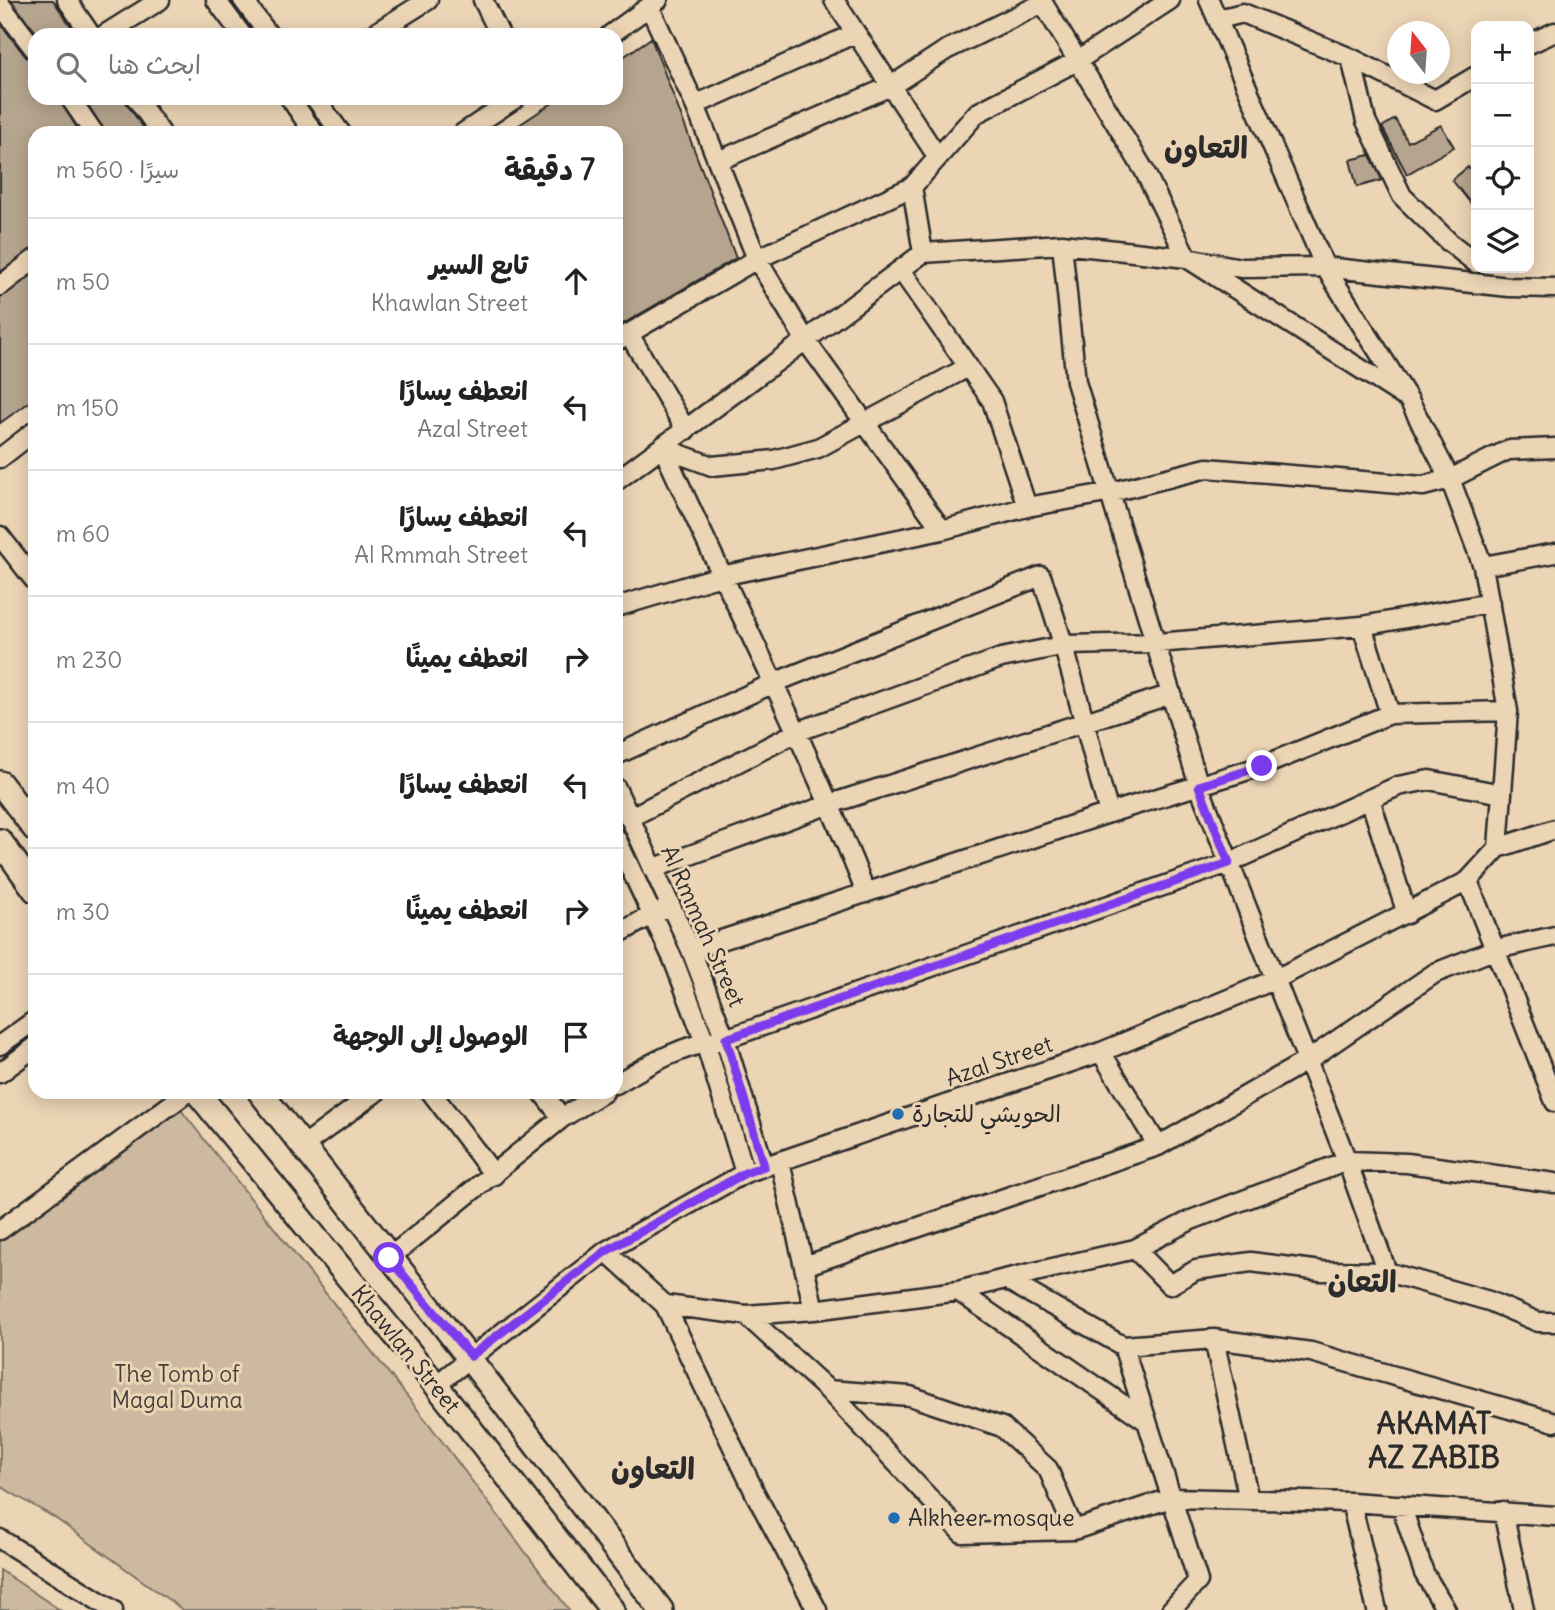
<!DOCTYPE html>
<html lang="ar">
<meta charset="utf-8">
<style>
body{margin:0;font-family:Delius,"Playpen Sans Arabic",sans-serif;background:#f2f2f2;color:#222;direction:rtl}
.controls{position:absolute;right:21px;top:21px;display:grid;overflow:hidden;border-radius:14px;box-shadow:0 4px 18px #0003}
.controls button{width:63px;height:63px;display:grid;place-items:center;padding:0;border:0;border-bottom:2px solid #e0e0e0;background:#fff;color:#222;font:35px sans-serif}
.compass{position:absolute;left:1387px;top:21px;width:63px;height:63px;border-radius:50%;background:#fff;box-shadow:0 4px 18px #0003;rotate:343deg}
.stop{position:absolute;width:21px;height:21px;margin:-16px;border:5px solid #7c3aed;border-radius:50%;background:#fff}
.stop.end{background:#7c3aed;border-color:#fff;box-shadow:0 2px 7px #0008}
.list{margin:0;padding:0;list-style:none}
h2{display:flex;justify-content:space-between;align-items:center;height:91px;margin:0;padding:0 28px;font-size:30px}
h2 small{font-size:23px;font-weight:400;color:#767676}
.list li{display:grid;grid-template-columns:46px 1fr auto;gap:21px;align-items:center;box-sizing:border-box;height:126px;padding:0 28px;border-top:2px solid #e0e0e0}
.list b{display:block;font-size:26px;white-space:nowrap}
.list p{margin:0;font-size:23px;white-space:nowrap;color:#767676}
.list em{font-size:23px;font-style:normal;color:#767676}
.icon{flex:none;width:38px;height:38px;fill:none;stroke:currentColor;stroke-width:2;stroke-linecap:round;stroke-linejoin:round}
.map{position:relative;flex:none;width:1555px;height:1610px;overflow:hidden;direction:ltr}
.search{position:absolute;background:#fff;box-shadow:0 4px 18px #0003;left:28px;top:28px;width:595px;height:77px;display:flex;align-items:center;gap:18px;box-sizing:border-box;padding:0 24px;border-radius:21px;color:#767676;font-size:26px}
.panel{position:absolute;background:#fff;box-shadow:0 4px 18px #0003;left:28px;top:126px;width:595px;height:973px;border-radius:21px;direction:rtl}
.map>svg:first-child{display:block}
.green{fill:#cdb99f;stroke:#7c7265;stroke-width:2}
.building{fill:#b6a58e;stroke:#2b2b2b;stroke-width:2}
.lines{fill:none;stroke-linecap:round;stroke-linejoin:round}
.minor-casing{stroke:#2b2b2b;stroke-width:23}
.major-casing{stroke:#2b2b2b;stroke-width:28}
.minor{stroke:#ecd5b5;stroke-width:18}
.major{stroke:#ecd5b5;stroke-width:23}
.route{stroke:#7c3aed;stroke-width:9}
.poi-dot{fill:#1f6fb2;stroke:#ecd5b5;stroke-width:2.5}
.labels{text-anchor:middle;stroke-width:6;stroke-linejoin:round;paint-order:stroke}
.street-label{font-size:23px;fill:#2b2b2b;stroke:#ecd5b5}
.poi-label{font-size:23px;fill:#2b2b2b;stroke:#ecd5b5;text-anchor:start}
.park-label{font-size:23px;fill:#43403c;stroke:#ecd5b5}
.district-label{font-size:30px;font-weight:bold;fill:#2b2b2b;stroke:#ecd5b5}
</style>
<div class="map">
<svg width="1555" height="1610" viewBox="0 0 1555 1610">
<rect width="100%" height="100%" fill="#ecd5b5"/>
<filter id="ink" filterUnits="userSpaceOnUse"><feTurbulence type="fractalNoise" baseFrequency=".0143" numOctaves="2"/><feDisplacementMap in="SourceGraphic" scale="14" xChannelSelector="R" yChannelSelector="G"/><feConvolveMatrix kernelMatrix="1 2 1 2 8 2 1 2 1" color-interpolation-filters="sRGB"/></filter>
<g filter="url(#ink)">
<path class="green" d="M 177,1105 L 429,1424 L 569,1610 L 183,1610 L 55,1518 L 0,1486 L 0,1236 Z
M 0,1570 L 60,1610 L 0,1610 Z"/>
<path class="building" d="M 11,0 L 53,0 L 77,35 L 38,35 Z
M 0,23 L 26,57 L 35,61 L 35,98 L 59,98 L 80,133 L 35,133 L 35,248 L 0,272 Z
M 651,38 L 736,258 L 616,328 L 616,133 L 507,133 L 560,98 L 616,98 L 616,62 Z
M 84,98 L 123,98 L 147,133 L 105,133 Z
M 1395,119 L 1408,142 L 1441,125 L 1454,147 L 1407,174 L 1382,127 Z
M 1370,155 L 1382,180 L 1357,187 L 1350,160 Z
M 1468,167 L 1476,177 L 1476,210 L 1452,180 Z
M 35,273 L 35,398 L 0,423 L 0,297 Z"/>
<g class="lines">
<defs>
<path id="minor" d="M 67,0 L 91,35
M 216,0 L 242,35
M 243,0 L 269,35
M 483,0 L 500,35
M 834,0 L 937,156
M 1041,0 L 1144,170 L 1187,258 L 1403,396
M 1209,0 L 1325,267 L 1409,400 L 1450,479 L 1483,566 L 1508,711 L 1498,848
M 0,4 L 35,50
M 650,8 L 695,105 L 757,259 L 806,341 L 942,530
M 1219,19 L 1243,13 L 1351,58 L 1435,100 L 1476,76
M 104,35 L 160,0
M 372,35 L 428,0
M 610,35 L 658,0
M 1529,44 L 1555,32
M 1351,58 L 1366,121 L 1402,196 L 1449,242 L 1476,263
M 70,98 L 94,133
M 136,98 L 161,133
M 290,98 L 314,133
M 315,98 L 341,133
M 695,105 L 856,33
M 463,133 L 516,98
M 718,161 L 891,86 L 946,50 L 1043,3
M 1062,244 L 1076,382 L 1199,786 L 1347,1161 L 1387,1272
M 923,253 L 912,187 L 977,113 L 1077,61 L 1170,0
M 901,270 L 992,401 L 1027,507
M 0,286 L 35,259
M 629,334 L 686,430
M 616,341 L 757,259 L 912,187
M 663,448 C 730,597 806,741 866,893
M 663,448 L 712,466 L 774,460 L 818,448 L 968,367
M 0,458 L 35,431
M 616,481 L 923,253 L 1062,244 L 1187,258 L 1241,268 L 1325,267 L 1509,287 L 1555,288
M 0,536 L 35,581
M 1483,566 L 1555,553
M 616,607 L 721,576 L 942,530 L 1027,507 L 1112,492 L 1207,468 L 1423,486 L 1450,479 L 1508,450 L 1555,448
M 1362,626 L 1390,714
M 616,755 L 776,682 L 1041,576 C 1069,654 1086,734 1109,813
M 616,788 L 691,950 L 725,1039 L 764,1166
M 1370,799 L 1407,914
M 629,818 L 799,731 L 1001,658 L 1066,645 L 1157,643 L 1362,626 L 1490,603
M 616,838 L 673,959 L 705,1042 L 745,1173
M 652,869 L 830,804 L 1172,694
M 1468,881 L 1555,1102
M 616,935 L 659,911
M 691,950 L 1109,813 L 1262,766 L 1390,714 L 1508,711
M 0,1045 L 35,1020
M 1101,1052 L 1158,1146
M 0,1073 L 35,1047
M 616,1084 C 650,1063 685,1044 725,1039 L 1229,863 L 1398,786 L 1429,780 L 1502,794
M 431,1092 L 494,1175
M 542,1092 L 562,1118
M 303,1146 L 376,1092
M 780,1162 L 814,1310
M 0,1230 L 188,1092
M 1135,1249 L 1170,1285 L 1196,1270 L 1251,1262 L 1321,1271 L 1387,1272 L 1489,1301 L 1538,1322 L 1555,1322
M 606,1251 L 665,1305 L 746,1315 L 814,1310 L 958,1291 L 1005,1279 L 1123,1346 L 1214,1339 L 1311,1352 L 1555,1422
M 389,1258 L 562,1118 L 604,1092
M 804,1266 L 1158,1146 L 1308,1060 L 1435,973 L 1496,949 L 1555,936
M 1005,1279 L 1135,1249 L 1191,1220 L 1347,1161 L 1407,1163 L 1555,1183
M 958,1291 L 1145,1420
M 665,1305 L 756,1495 L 817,1610
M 746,1315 L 828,1390 L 962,1533 L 1074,1530 L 1171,1498 L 1351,1502 L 1555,1516
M 1214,1339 L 1249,1500
M 1123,1346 L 1198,1581 L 1171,1610
M 436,1385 L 606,1251 L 745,1173 L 1101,1052 L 1274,980 L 1468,881 L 1498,848 L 1555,829
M 828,1390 L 910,1396 L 1002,1427 L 1048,1469 L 1074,1530
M 1351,1502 L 1377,1610
M 1401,1505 L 1424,1573 L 1446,1610
M 1503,1511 L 1524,1610
M 0,1539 L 113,1610"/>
<path id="major" d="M 0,783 L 35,829
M 0,841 L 35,890
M 197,1092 L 436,1385 L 612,1610
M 260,1092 C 396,1263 530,1435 661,1610"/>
</defs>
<use href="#minor" class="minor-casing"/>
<use href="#major" class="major-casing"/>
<use href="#minor" class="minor"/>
<use href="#major" class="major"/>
</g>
</g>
<g class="lines" filter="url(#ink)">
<path class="route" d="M 389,1258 L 471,1356 L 606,1251 L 745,1173 L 764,1166 L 726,1039 L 1229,863 L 1199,786 L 1262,766"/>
</g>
<g class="poi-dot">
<circle cx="898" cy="1114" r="7"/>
<circle cx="894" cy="1518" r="7"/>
</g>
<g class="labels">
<g class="street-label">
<text transform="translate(703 926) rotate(66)" y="8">Al Rmmah Street</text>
<text transform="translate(999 1061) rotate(-19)" y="8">Azal Street</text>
<text transform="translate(406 1349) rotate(51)" y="8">Khawlan Street</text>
</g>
<g class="poi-label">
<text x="912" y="1122">الحويشي للتجارة</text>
<text x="908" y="1526">Alkheer mosque</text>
</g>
<g class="park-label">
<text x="177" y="1382">The Tomb of<tspan x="177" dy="26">Magal Duma</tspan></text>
</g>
<g class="district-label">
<text x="1206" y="158">التعاون</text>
<text x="1362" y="1292">التعان</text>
<text x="1434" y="1434">AKAMAT<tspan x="1434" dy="34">AZ ZABIB</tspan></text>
<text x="653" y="1479">التعاون</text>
</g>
</g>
</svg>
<div class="controls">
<button>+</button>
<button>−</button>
<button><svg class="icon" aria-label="locate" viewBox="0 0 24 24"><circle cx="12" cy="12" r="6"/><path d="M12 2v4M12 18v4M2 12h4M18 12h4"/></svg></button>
<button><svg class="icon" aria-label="layers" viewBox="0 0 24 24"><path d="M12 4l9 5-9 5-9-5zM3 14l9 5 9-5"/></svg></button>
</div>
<svg class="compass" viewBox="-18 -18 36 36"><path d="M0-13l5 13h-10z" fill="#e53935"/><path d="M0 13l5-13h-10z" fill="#767676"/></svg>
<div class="stop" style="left:389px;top:1258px"></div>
<div class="stop end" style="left:1262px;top:766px"></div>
<div class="search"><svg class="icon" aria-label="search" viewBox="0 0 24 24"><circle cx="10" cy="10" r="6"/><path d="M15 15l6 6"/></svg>ابحث هنا</div>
<section class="panel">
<h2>7 دقيقة<small>سيرًا · 560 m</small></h2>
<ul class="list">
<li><svg class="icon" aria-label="ahead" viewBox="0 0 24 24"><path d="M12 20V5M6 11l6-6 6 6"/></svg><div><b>تابع السير</b><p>Khawlan Street</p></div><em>50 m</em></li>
<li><svg class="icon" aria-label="left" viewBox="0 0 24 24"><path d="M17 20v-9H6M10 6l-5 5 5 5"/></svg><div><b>انعطف يسارًا</b><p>Azal Street</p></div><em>150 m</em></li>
<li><svg class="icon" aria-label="left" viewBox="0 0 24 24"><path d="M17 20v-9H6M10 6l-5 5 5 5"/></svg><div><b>انعطف يسارًا</b><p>Al Rmmah Street</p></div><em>60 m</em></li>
<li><svg class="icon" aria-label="right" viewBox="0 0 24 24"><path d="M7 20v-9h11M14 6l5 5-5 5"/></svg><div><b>انعطف يمينًا</b></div><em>230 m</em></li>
<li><svg class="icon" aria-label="left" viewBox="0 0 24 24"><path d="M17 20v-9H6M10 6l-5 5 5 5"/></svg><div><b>انعطف يسارًا</b></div><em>40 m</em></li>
<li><svg class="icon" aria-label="right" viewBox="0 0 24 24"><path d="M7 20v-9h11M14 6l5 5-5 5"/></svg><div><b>انعطف يمينًا</b></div><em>30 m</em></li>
<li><svg class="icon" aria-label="arrive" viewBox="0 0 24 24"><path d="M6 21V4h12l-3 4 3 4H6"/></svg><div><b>الوصول إلى الوجهة</b></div></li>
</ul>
</section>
</div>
